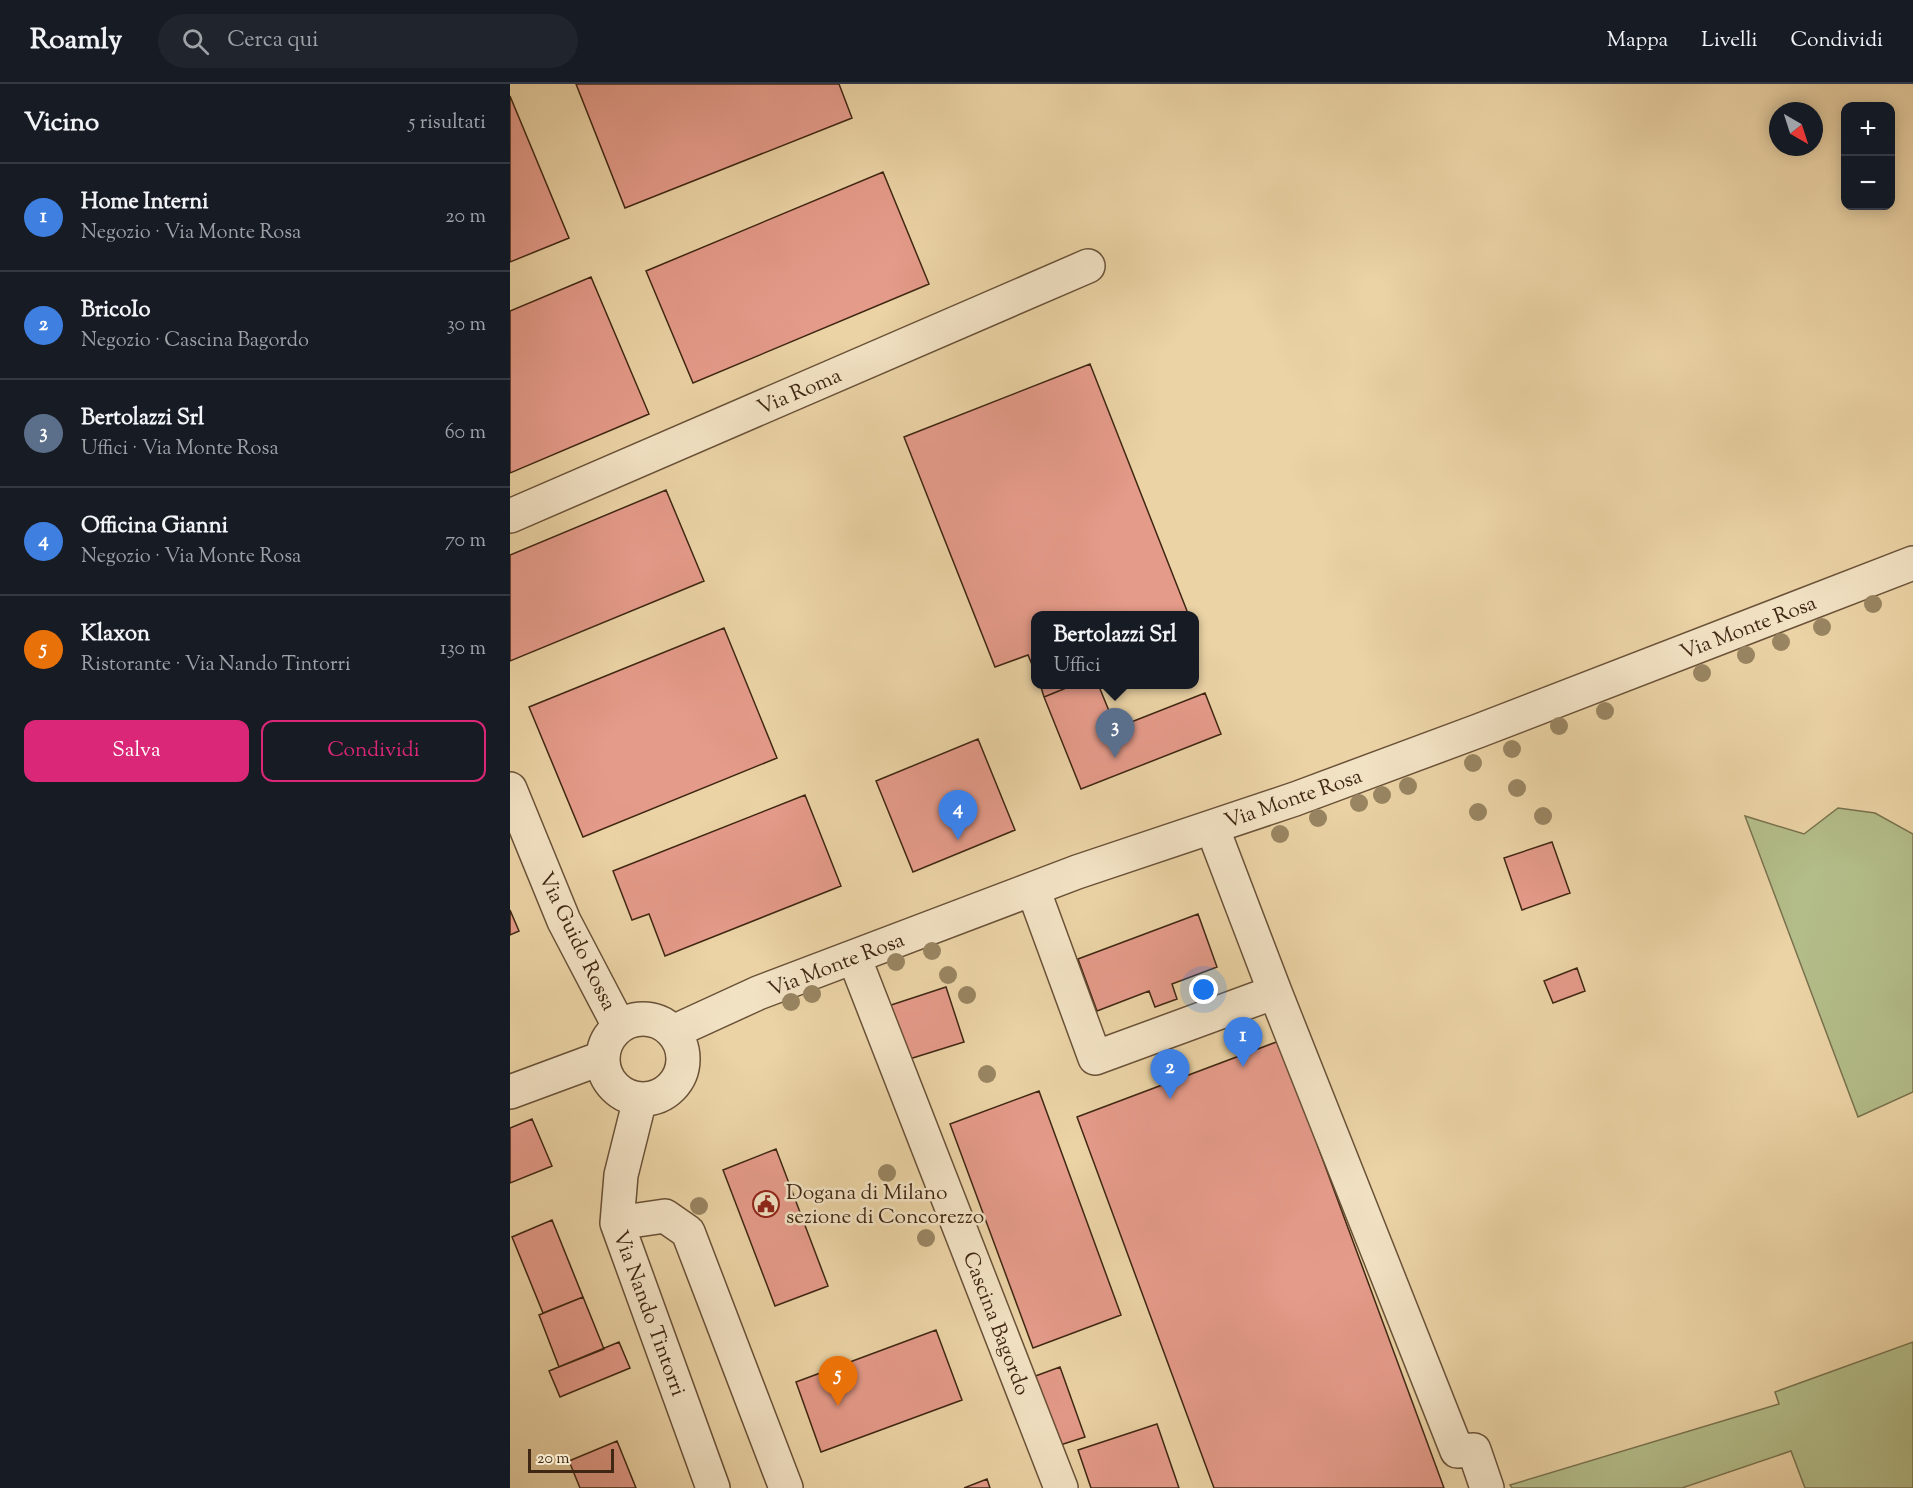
<!DOCTYPE html>
<html lang="it">
<meta charset="utf-8">
<style>
body{margin:0;font-family:"Sorts Mill Goudy",serif;background:#20242c;color:#f1f3f6}
.controls{position:absolute;right:18px;top:18px;display:grid;overflow:hidden;border-radius:12px;box-shadow:0 3px 15px #0003}
.controls button{width:54px;height:54px;display:grid;place-items:center;padding:0;border:0;border-bottom:2px solid #363941;background:#171b24;color:#f1f3f6;font:30px sans-serif}
.compass{position:absolute;left:1259px;top:18px;width:54px;height:54px;border-radius:50%;background:#171b24;box-shadow:0 3px 15px #0003;rotate:141deg}
.scale{position:absolute;left:18px;bottom:15px;width:86px;box-sizing:border-box;padding-left:6px;border:3px solid #3f2713;border-top:0;font-size:16px;line-height:21px;white-space:nowrap;color:#3f2713;-webkit-text-stroke:4px #f2e2c4;paint-order:stroke}
.you{position:absolute;left:694px;top:906px;width:21px;height:21px;margin:-15px;border:4px solid #fff;border-radius:50%;background:#1a73e8;box-shadow:0 0 0 9px #1a73e833}
.badge{display:grid;place-items:center;width:39px;height:39px;border-radius:50%;background:#db2777;color:#fff;font-size:20px;font-weight:700}
.pin{position:absolute;translate:-50% -50px;filter:drop-shadow(0 2px 3px #0008)}
.pin::after{content:'';position:absolute;top:32px;width:21px;height:18px;background:inherit;clip-path:polygon(0 0,100% 0,50% 100%)}
.popup{position:absolute;left:521px;top:527px;width:168px;height:78px;box-sizing:border-box;display:grid;place-content:center;border-radius:12px;background:#171b24;filter:drop-shadow(0 2px 4px #0005);font-size:20px;white-space:nowrap;color:#9ea1a6}
.popup b{font-size:22px;color:#f1f3f6}
.popup::after{content:'';position:absolute;left:50%;top:100%;margin-left:-12px;border:12px solid transparent;border-top-color:#171b24}
.list{margin:0;padding:0;list-style:none}
h2{display:flex;justify-content:space-between;align-items:center;height:78px;margin:0;padding:0 24px;font-size:26px}
h2 small{font-size:20px;font-weight:400;color:#9ea1a6}
.list li{display:grid;grid-template-columns:39px 1fr auto;gap:18px;align-items:center;box-sizing:border-box;height:108px;padding:0 24px;border-top:2px solid #363941}
.list b{display:block;font-size:22px;white-space:nowrap}
.list p{margin:0;font-size:20px;white-space:nowrap;color:#9ea1a6}
.list em{font-size:20px;font-style:normal;color:#9ea1a6}
.actions{display:flex;gap:12px;padding:18px 24px}
.actions a{flex:1;padding:14px 0;border:2px solid #db2777;border-radius:12px;text-align:center;font-size:21px;color:#db2777}
.actions .main{background:#db2777;color:#fff}
.icon{flex:none;width:33px;height:33px;fill:none;stroke:currentColor;stroke-width:2;stroke-linecap:round;stroke-linejoin:round}
.map{position:relative;flex:none;width:1403px;height:1404px;overflow:hidden}
header{display:flex;align-items:center;gap:36px;box-sizing:border-box;height:84px;padding:0 30px;background:#171b24;border-bottom:2px solid #363941}
header strong{font-size:28px}
nav{display:flex;gap:33px;margin-inline-start:auto;font-size:21px}
.search{width:420px;height:54px;background:#20242c;display:flex;align-items:center;gap:15px;box-sizing:border-box;padding:0 21px;border-radius:33px;color:#9ea1a6;font-size:22px}
main{display:flex}
aside{flex:1;background:#171b24}
.map>svg:first-child{display:block}
.green{fill:#b3bd89;stroke:#79724e;stroke-width:1.5}
.building{fill:#e59b8a;stroke:#3f2713;stroke-width:1.5}
.lines{fill:none;stroke-linecap:round;stroke-linejoin:round}
.minor-casing{stroke:#6a5238;stroke-width:36}
.minor{stroke:#f2e2c4;stroke-width:33}
.tree{fill:#998562}
.labels{text-anchor:middle;stroke-width:5;stroke-linejoin:round;paint-order:stroke}
.street-label{font-size:21px;fill:#3f2713;stroke:#f2e2c4}
.poi-label{font-size:21px;fill:#3f2713;stroke:#f2e2c4;text-anchor:start}
</style>
<header>
<strong>Roamly</strong>
<div class="search"><svg class="icon" aria-label="search" viewBox="0 0 24 24"><circle cx="10" cy="10" r="6"/><path d="M15 15l6 6"/></svg>Cerca qui</div>
<nav><a>Mappa</a><a>Livelli</a><a>Condividi</a></nav>
</header>
<main>
<aside>
<h2>Vicino<small>5 risultati</small></h2>
<ul class="list">
<li><span class="badge" style="background:#3f7fe0">1</span><div><b>Home Interni</b><p>Negozio · Via Monte Rosa</p></div><em>20 m</em></li>
<li><span class="badge" style="background:#3f7fe0">2</span><div><b>BricoIo</b><p>Negozio · Cascina Bagordo</p></div><em>30 m</em></li>
<li><span class="badge" style="background:#5c6f8a">3</span><div><b>Bertolazzi Srl</b><p>Uffici · Via Monte Rosa</p></div><em>60 m</em></li>
<li><span class="badge" style="background:#3f7fe0">4</span><div><b>Officina Gianni</b><p>Negozio · Via Monte Rosa</p></div><em>70 m</em></li>
<li><span class="badge" style="background:#e8710a">5</span><div><b>Klaxon</b><p>Ristorante · Via Nando Tintorri</p></div><em>130 m</em></li>
</ul>
<div class="actions"><a class="main">Salva</a><a>Condividi</a></div>
</aside>
<div class="map">
<svg width="1403" height="1404" viewBox="0 0 1403 1404">
<rect width="100%" height="100%" fill="#ebd3a5"/>
<filter id="stains"><feTurbulence type="fractalNoise" baseFrequency=".00333" numOctaves="4"/><feColorMatrix values="0 0 0 0 .2 0 0 0 0 .09 0 0 0 0 .02 0 0 0 .5 -.17"/></filter>
<radialGradient id="worn" r=".72"><stop offset=".6" stop-color="#630" stop-opacity="0"/><stop offset="1" stop-color="#630" stop-opacity=".3"/></radialGradient>
<path class="green" d="M 1328,724 L 1365,729 L 1403,750 L 1403,1008 L 1348,1033 L 1235,732 L 1294,750 Z
M 1403,1258 L 1403,1404 L 1295,1404 L 1281,1367 L 1172,1404 L 1002,1404 L 1000,1401 L 1269,1320 L 1265,1308 Z"/>
<path class="building" d="M 66,0 L 329,0 L 342,34 L 115,124 Z
M 0,12 L 59,154 L 0,178 Z
M 373,88 L 419,200 L 183,299 L 136,187 Z
M 81,193 L 139,330 L 0,389 L 0,227 Z
M 580,280 L 679,532 L 526,532 L 526,590 L 518,571 L 485,583 L 394,353 Z
M 156,406 L 194,497 L 0,577 L 0,471 Z
M 214,544 L 267,674 L 73,753 L 19,623 Z
M 530,600 L 566,600 L 534,613 Z
M 566,600 L 588,600 L 606,644 L 695,609 L 711,650 L 571,705 L 534,613 Z
M 468,655 L 505,746 L 403,788 L 366,697 Z
M 295,711 L 331,802 L 155,872 L 139,830 L 122,836 L 103,787 Z
M 1042,758 L 1060,809 L 1012,826 L 994,774 Z
M 0,826 L 9,847 L 0,851 Z
M 688,830 L 707,883 L 662,900 L 667,915 L 645,923 L 639,907 L 587,927 L 568,875 Z
M 1067,884 L 1075,907 L 1043,919 L 1034,897 Z
M 436,903 L 454,958 L 393,977 L 375,923 Z
M 769,957 L 934,1404 L 704,1404 L 567,1033 Z
M 529,1007 L 611,1231 L 523,1264 L 440,1040 Z
M 22,1035 L 42,1082 L 0,1099 L 0,1044 Z
M 266,1065 L 318,1202 L 265,1222 L 213,1086 Z
M 42,1136 L 73,1213 L 33,1229 L 2,1153 Z
M 73,1213 L 94,1265 L 49,1283 L 29,1231 Z
M 426,1246 L 452,1316 L 311,1368 L 286,1298 Z
M 109,1258 L 120,1284 L 50,1313 L 39,1287 Z
M 550,1283 L 575,1353 L 544,1363 L 520,1294 Z
M 647,1340 L 669,1404 L 581,1404 L 568,1366 Z
M 107,1357 L 126,1404 L 70,1404 L 59,1377 Z
M 477,1395 L 480,1404 L 454,1404 Z"/>
<g class="lines">
<defs>
<path id="minor" d="M 0,432 L 578,182
M 0,705 L 54,837 L 109,942
M 702,743 L 765,908 L 947,1367 L 964,1366 L 977,1404
M 523,805 L 585,974 L 765,908
M 344,873 L 551,1404
M93 975a40 40 0 1 1 80 0a40 40 0 1 1-80 0Z
M 163,948 L 248,909 L 567,788 L 785,715 L 968,647 L 1403,479
M 0,1008 L 92,974
M 130,1015 L 111,1091 L 107,1139 L 203,1404
M 107,1139 L 155,1132 L 178,1148 L 276,1404"/>
</defs>
<use href="#minor" class="minor-casing"/>
<use href="#minor" class="minor"/>
</g>
<g class="tree">
<circle cx="1363" cy="520" r="9"/>
<circle cx="1312" cy="543" r="9"/>
<circle cx="1271" cy="558" r="9"/>
<circle cx="1236" cy="571" r="9"/>
<circle cx="1192" cy="589" r="9"/>
<circle cx="1095" cy="627" r="9"/>
<circle cx="1049" cy="642" r="9"/>
<circle cx="1002" cy="665" r="9"/>
<circle cx="963" cy="679" r="9"/>
<circle cx="898" cy="702" r="9"/>
<circle cx="1007" cy="704" r="9"/>
<circle cx="872" cy="711" r="9"/>
<circle cx="849" cy="719" r="9"/>
<circle cx="968" cy="728" r="9"/>
<circle cx="1033" cy="732" r="9"/>
<circle cx="808" cy="734" r="9"/>
<circle cx="770" cy="750" r="9"/>
<circle cx="422" cy="867" r="9"/>
<circle cx="386" cy="878" r="9"/>
<circle cx="438" cy="891" r="9"/>
<circle cx="302" cy="910" r="9"/>
<circle cx="457" cy="911" r="9"/>
<circle cx="281" cy="918" r="9"/>
<circle cx="477" cy="990" r="9"/>
<circle cx="377" cy="1089" r="9"/>
<circle cx="189" cy="1122" r="9"/>
<circle cx="416" cy="1154" r="9"/>
</g>
<defs>
<symbol id="civic-ring" viewBox="-11 -11 22 22"><circle r="9.5" fill="#f2e2c4" stroke="#8f2418" stroke-width="1.5"/><path d="M-.6-6.5H3V-4.5H.6V-3L4-1V1h2V6H-6V1h2V-1L-.6-3ZM-1.2 2.5V6h2.4V2.5Z" fill="#8f2418"/></symbol>
</defs>
<g fill-rule="evenodd">
<use href="#civic-ring" x="241" y="1105" width="30" height="30"/>
</g>
<g class="labels">
<g class="street-label">
<text transform="translate(289 307) rotate(-23)" y="7">Via Roma</text>
<text transform="translate(1238 543) rotate(-21)" y="7">Via Monte Rosa</text>
<text transform="translate(783 714) rotate(-19)" y="7">Via Monte Rosa</text>
<text transform="translate(68 857) rotate(64)" y="7">Via Guido Rossa</text>
<text transform="translate(326 880) rotate(-21)" y="7">Via Monte Rosa</text>
<text transform="translate(140 1229) rotate(70)" y="7">Via Nando Tintorri</text>
<text transform="translate(487 1239) rotate(69)" y="7">Cascina Bagordo</text>
</g>
<g class="poi-label">
<text x="276" y="1115">Dogana di Milano<tspan x="276" dy="24">sezione di Concorezzo</tspan></text>
</g>
</g>
<rect width="100%" height="100%" filter="url(#stains)"/>
<rect width="100%" height="100%" fill="url(#worn)"/>
</svg>
<div class="controls">
<button>+</button>
<button>−</button>
</div>
<svg class="compass" viewBox="-18 -18 36 36"><path d="M0-13l5 13h-10z" fill="#e53935"/><path d="M0 13l5-13h-10z" fill="#9ea1a6"/></svg>
<div class="scale">20 m</div>
<div class="you"></div>
<div class="pin badge" style="left:733px;top:983px;background:#3f7fe0">1</div>
<div class="pin badge" style="left:660px;top:1015px;background:#3f7fe0">2</div>
<div class="pin badge" style="left:605px;top:674px;background:#5c6f8a">3</div>
<div class="popup"><b>Bertolazzi Srl</b>Uffici</div>
<div class="pin badge" style="left:448px;top:756px;background:#3f7fe0">4</div>
<div class="pin badge" style="left:328px;top:1322px;background:#e8710a">5</div>
</div>
</main>
